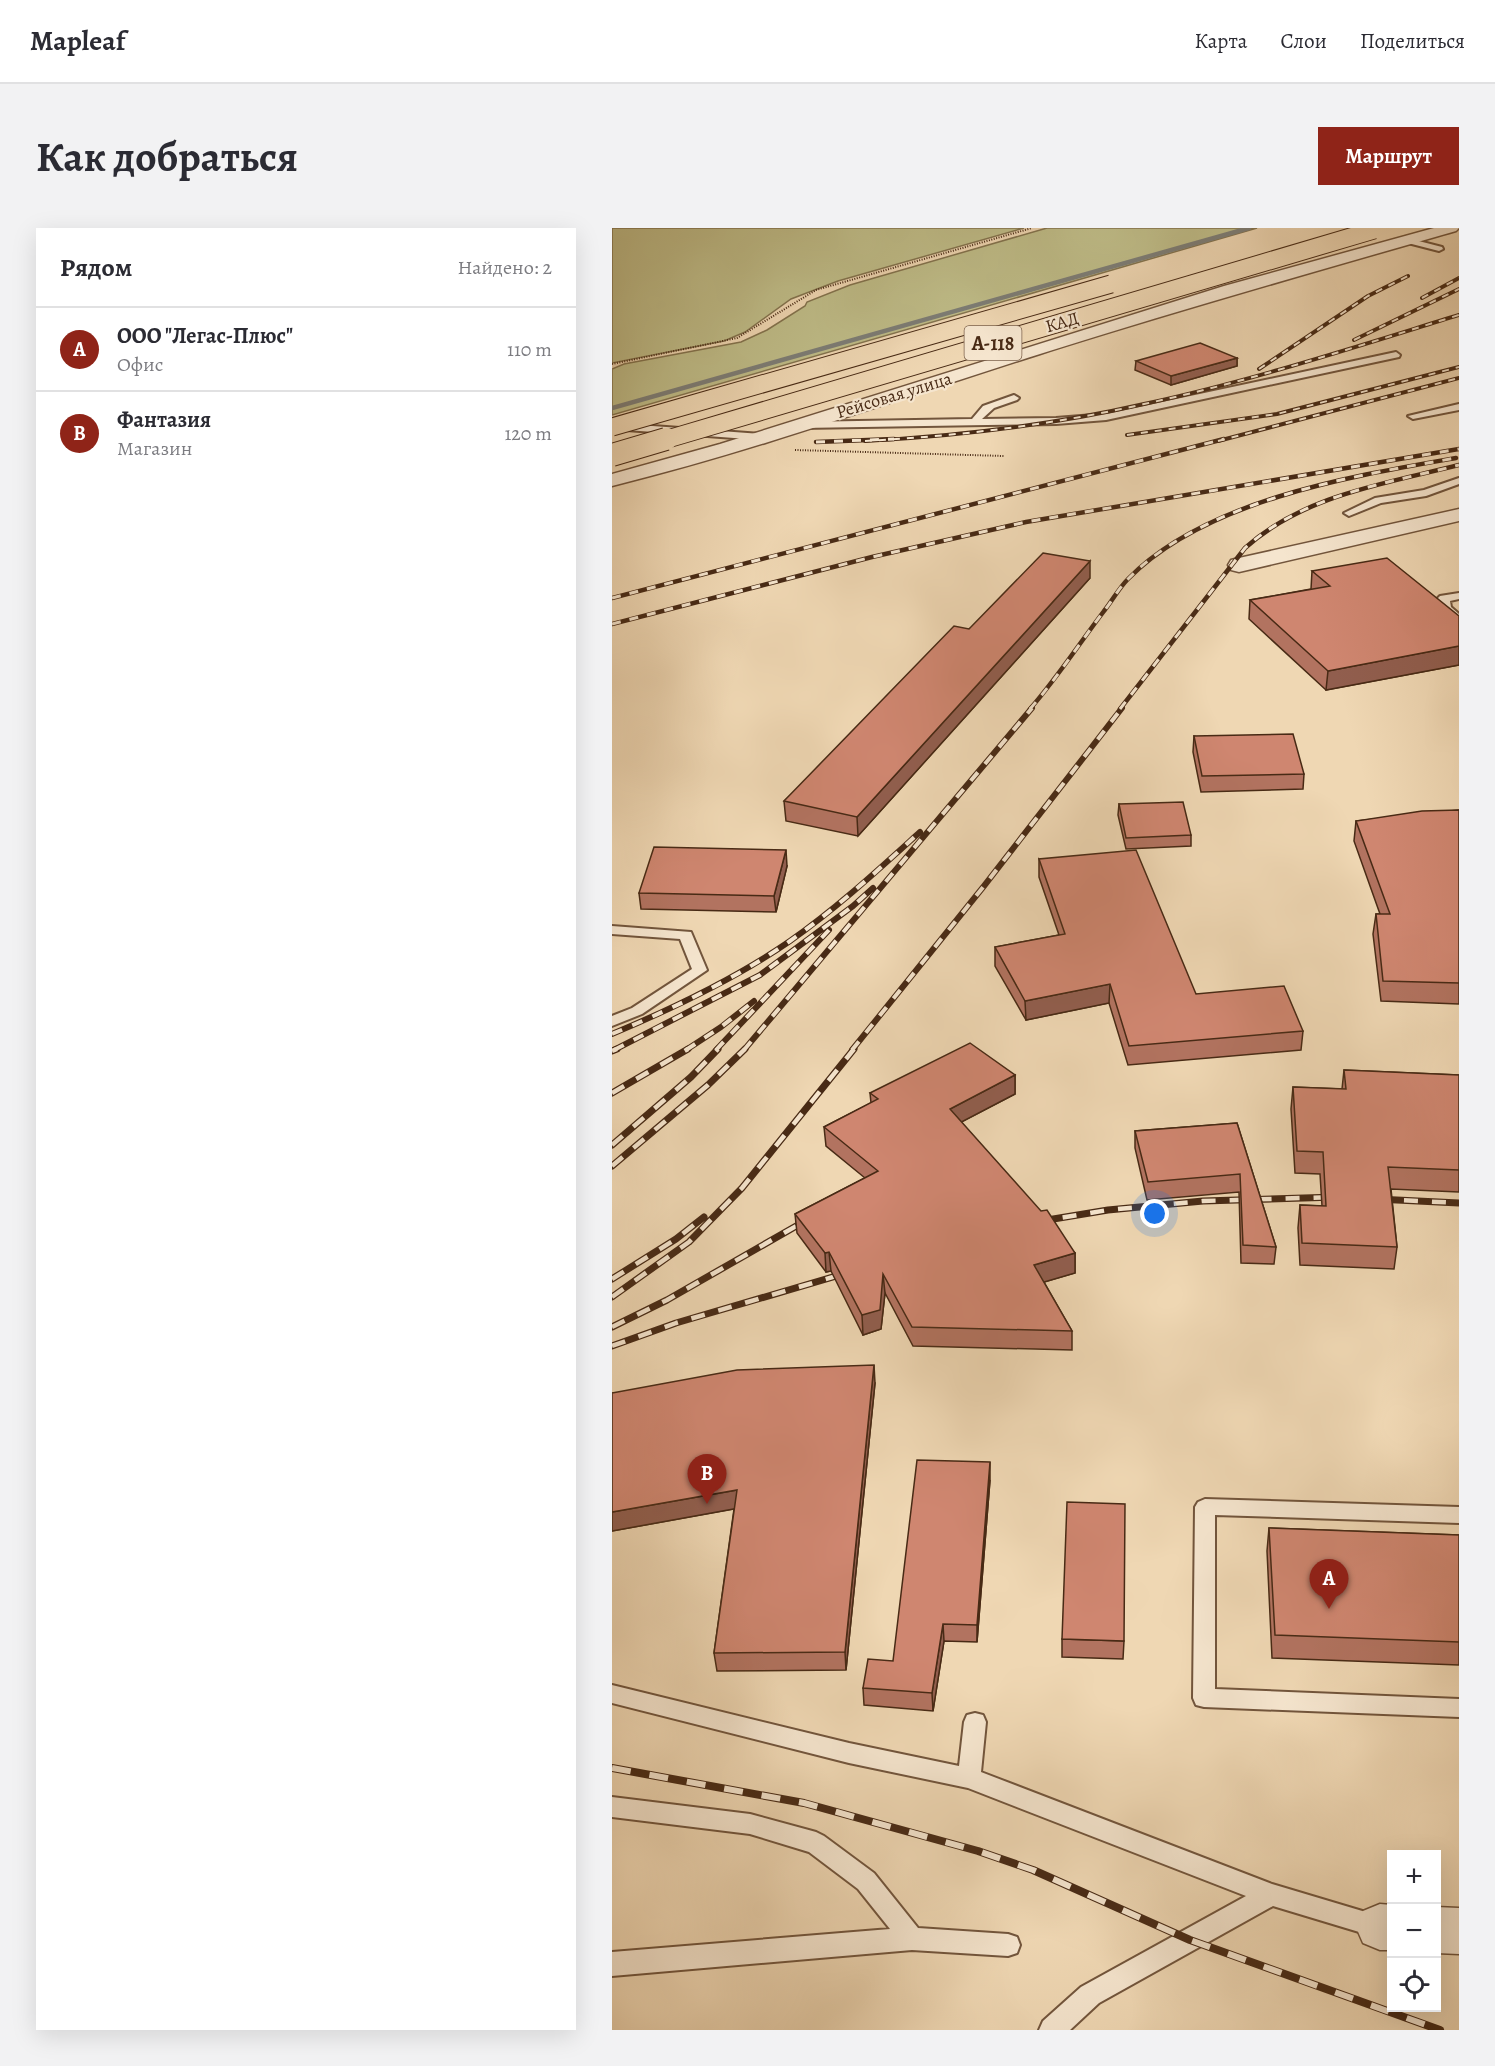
<!DOCTYPE html>
<html lang="ru">
<meta charset="utf-8">
<style>
body{margin:0;font-family:Alegreya,serif;background:#f2f2f3;color:#2b2b33}
.controls{position:absolute;right:18px;bottom:18px;display:grid;overflow:hidden;border-radius:0px;box-shadow:0 6px 24px #0002}
.controls button{width:54px;height:54px;display:grid;place-items:center;padding:0;border:0;border-bottom:2px solid #e1e1e2;background:#fff;color:#2b2b33;font:30px sans-serif}
.you{position:absolute;left:543px;top:986px;width:21px;height:21px;margin:-15px;border:4px solid #fff;border-radius:50%;background:#1a73e8;box-shadow:0 0 0 9px #1a73e833}
.badge{display:grid;place-items:center;width:39px;height:39px;border-radius:50%;background:#8f2418;color:#fff;font-size:20px;font-weight:700}
.pin{position:absolute;translate:-50% -50px;filter:drop-shadow(0 2px 3px #0008)}
.pin::after{content:'';position:absolute;top:32px;width:21px;height:18px;background:inherit;clip-path:polygon(0 0,100% 0,50% 100%)}
.list{margin:0;padding:0;list-style:none}
h2{display:flex;justify-content:space-between;align-items:center;height:78px;margin:0;padding:0 24px;font-size:26px}
h2 small{font-size:20px;font-weight:400;color:#7c7c81}
.list li{display:grid;grid-template-columns:39px 1fr auto;gap:18px;align-items:center;box-sizing:border-box;height:84px;padding:0 24px;border-top:2px solid #e1e1e2}
.list b{display:block;font-size:22px;white-space:nowrap}
.list p{margin:0;font-size:20px;white-space:nowrap;color:#7c7c81}
.list em{font-size:20px;font-style:normal;color:#7c7c81}
.icon{flex:none;width:33px;height:33px;fill:none;stroke:currentColor;stroke-width:2;stroke-linecap:round;stroke-linejoin:round}
.map{position:relative;flex:none;width:847px;height:1802px;overflow:hidden;border-radius:0px}
header{display:flex;align-items:center;gap:36px;box-sizing:border-box;height:84px;padding:0 30px;background:#fff;border-bottom:2px solid #e1e1e2}
header strong{font-size:28px}
nav{display:flex;gap:33px;margin-inline-start:auto;font-size:21px}
.intro{display:flex;align-items:center;justify-content:space-between;box-sizing:border-box;height:144px;padding:0 36px}
h1{margin:0;font-size:42px}
.button{padding:15px 27px;border-radius:0px;background:#8f2418;color:#fff;font-size:21px;font-weight:700}
main{display:flex;gap:36px;padding:0 36px}
aside{flex:1;background:#fff;border-radius:0px;box-shadow:0 6px 24px #0002}
.map>svg:first-child{display:block}
.green{fill:#bfbd89;stroke:#84744f;stroke-width:1.5}
.lines{fill:none;stroke-linecap:round;stroke-linejoin:round}
.stream{stroke:#7d7e77;stroke-width:4.5}
.lane-casing{stroke:#72553c;stroke-width:4}
.street-casing{stroke:#72553c;stroke-width:3}
.path{stroke:#482a15;stroke-width:2;stroke-dasharray:1 1.5;stroke-linecap:butt}
.lane{fill:#f5e5ce;fill-rule:evenodd}
.street{fill:#f5e5ce;fill-rule:evenodd}
.rail-far4-casing{stroke:#482a15;stroke-width:4}
.rail-far3-casing{stroke:#482a15;stroke-width:4.5}
.rail-far2-casing{stroke:#482a15;stroke-width:6}
.rail-far1-casing{stroke:#482a15;stroke-width:7}
.rail-casing{stroke:#482a15;stroke-width:8}
.rail-far4{stroke:#f5e5ce;stroke-width:2;stroke-dasharray:7;stroke-linecap:butt}
.rail-far3{stroke:#f5e5ce;stroke-width:3;stroke-dasharray:9;stroke-linecap:butt}
.rail-far2{stroke:#f5e5ce;stroke-width:4;stroke-dasharray:11;stroke-linecap:butt}
.rail-far1{stroke:#f5e5ce;stroke-width:4.5;stroke-dasharray:14;stroke-linecap:butt}
.rail{stroke:#f5e5ce;stroke-width:6;stroke-dasharray:19;stroke-linecap:butt}
.highway-bridge-far1-casing{stroke:#482a15;stroke-width:19;stroke-linecap:butt}
.highway-bridge-casing{stroke:#482a15;stroke-width:24;stroke-linecap:butt}
.highway-bridge-far1{stroke:#efd7b3;stroke-width:17}
.highway-bridge{stroke:#efd7b3;stroke-width:22}
.wall{fill:#b27360;stroke:#482a15;stroke-width:1.5}
.shaded-wall{fill:#915e4e;stroke:#482a15;stroke-width:1.5}
.building{fill:#cf8670;stroke:#482a15;stroke-width:1.5}
.labels{text-anchor:middle;stroke-width:4.5;stroke-linejoin:round;paint-order:stroke}
.far-street-label{font-size:18px;fill:#482a15;stroke:#f5e5ce}
.shield{fill:#f5e5ce;stroke:#7c624c;stroke-width:1.5}
.shield-label{font-size:20px;font-weight:bold;fill:#482a15}
</style>
<header>
<strong>Mapleaf</strong>
<nav><a>Карта</a><a>Слои</a><a>Поделиться</a></nav>
</header>
<div class="intro"><h1>Как добраться</h1><a class="button">Маршрут</a></div>
<main>
<aside>
<h2>Рядом<small>Найдено: 2</small></h2>
<ul class="list">
<li><span class="badge">A</span><div><b>OOO &quot;Легас-Плюс&quot;</b><p>Офис</p></div><em>110 m</em></li>
<li><span class="badge">B</span><div><b>Фантазия</b><p>Магазин</p></div><em>120 m</em></li>
</ul>
</aside>
<div class="map">
<svg width="847" height="1802" viewBox="0 0 847 1802">
<rect width="100%" height="100%" fill="#efd7b3"/>
<filter id="stains"><feTurbulence type="fractalNoise" baseFrequency=".00333" numOctaves="4"/><feColorMatrix values="0 0 0 0 .2 0 0 0 0 .09 0 0 0 0 .02 0 0 0 .5 -.17"/></filter>
<radialGradient id="worn" r=".72"><stop offset=".6" stop-color="#630" stop-opacity="0"/><stop offset="1" stop-color="#630" stop-opacity=".3"/></radialGradient>
<path class="green" d="M 0,0 L 412,0 L 226,53 L 179,71 L 133,104 L 112,113 L 0,135 Z
M 435,0 L 645,0 L 0,187 L 0,141 L 12,136 L 129,114 L 155,102 L 193,78 L 195,74 L 238,57 Z"/>
<g class="lines">
<path class="stream" d="M 0,180 L 637,0"/>
<defs>
<path id="lane" d="M 795,10 L 830,19 L 831,21 L 827,23 L 792,14 L 792,10 Z
M 784,124 L 788,127 L 787,129 L 494,192 L 444,196 L 189,200 L 184,197 L 189,194 L 360,191 L 371,178 L 402,167 L 407,170 L 405,172 L 382,180 L 370,191 L 444,190 L 494,186 Z
M 847,176 L 847,182 L 801,191 L 796,188 Z
M 0,195 L 149,206 L 154,209 L 149,212 L 1,201 Z
M 847,250 L 847,256 L 814,268 L 769,275 L 737,288 L 732,285 L 763,270 L 812,262 Z
M 847,365 L 847,371 L 838,373 L 839,379 L 847,386 L 847,395 L 829,382 L 826,370 L 828,368 Z
M 0,698 L 79,704 L 95,742 L 30,786 L 0,798 L 0,788 L 20,780 L 80,741 L 68,711 L 0,706 Z
M 593,1271 L 847,1279 L 847,1295 L 603,1287 L 603,1461 L 847,1471 L 847,1489 L 592,1479 L 584,1477 L 581,1470 L 583,1279 L 586,1274 Z
M 0,1457 L 237,1515 L 347,1538 L 352,1494 L 355,1487 L 363,1485 L 371,1487 L 374,1494 L 369,1544 L 660,1656 L 767,1688 L 776,1691 L 779,1699 L 776,1707 L 767,1710 L 661,1678 L 487,1775 L 458,1802 L 427,1802 L 431,1793 L 469,1759 L 634,1668 L 356,1560 L 237,1535 L 0,1475 Z
M 0,1569 L 138,1586 L 204,1604 L 212,1608 L 262,1645 L 306,1700 L 396,1706 L 405,1709 L 408,1717 L 405,1725 L 396,1728 L 300,1722 L 0,1748 L 0,1724 L 278,1701 L 246,1661 L 197,1624 L 138,1606 L 0,1589 Z"/>
<path id="street" d="M 822,0 L 847,0 L 844,3 C 705,43 566,82 428,126 C 286,171 145,222 0,258 L 0,246 L 108,216 L 612,58 Z
M 847,281 L 847,293 L 627,344 L 619,342 L 616,337 L 619,332 L 627,330 Z
M 768,1676 L 780,1677 L 780,1722 L 768,1722 L 751,1715 L 744,1699 L 751,1683 Z
M 824,1679 L 847,1680 L 847,1726 L 824,1725 Z"/>
</defs>
<use href="#lane" class="lane-casing"/>
<use href="#street" class="street-casing"/>
<path class="path" d="M 0,136 L 125,110 L 204,62 L 420,0
M 183,222 L 392,228"/>
<use href="#lane" class="lane"/>
<use href="#street" class="street"/>
<defs>
<path id="rail-far4" d="M 810,70 L 847,50
M 742,112 L 847,61
M 647,141 L 756,68 L 796,48
M 515,207 L 665,186 L 847,139
M 253,213 C 346,208 440,197 532,176 C 639,153 743,119 847,87
M 606,213 L 847,150"/>
<path id="rail-far3" d="M 204,214 L 282,211
M 0,370 L 612,211
M 0,396 L 260,329 L 414,294 L 847,221
M 418,481 C 445,450 467,416 492,383 C 500,373 507,360 516,351 C 593,272 740,248 844,230
M 508,481 L 633,320 C 692,267 772,256 847,237"/>
<path id="rail-far2" d="M 0,806 C 62,780 123,751 178,713 C 225,680 266,642 308,604
M 2,822 L 148,747 L 241,678 L 261,660
M 74,822 L 109,799 L 142,773
M 104,822 L 217,702
M 132,822 L 420,480
M 240,822 L 372,658 L 510,480"/>
<path id="rail-far1" d="M 0,823 L 5,821
M 0,865 L 76,821
M 0,917 L 79,849 L 106,821
M 0,938 L 96,857 L 133,821
M 764,971 L 847,975
M 423,994 L 496,982 L 591,973 L 725,969
M 0,1051 L 64,1011 L 92,989
M 0,1069 L 77,1014 L 130,960 L 242,821
M 0,1099 L 55,1072 L 200,989
M 0,1118 L 64,1095 L 238,1044"/>
<path id="rail" d="M 0,1540 L 192,1575 L 366,1623 L 421,1642 L 578,1712 L 828,1802"/>
</defs>
<use href="#rail-far4" class="rail-far4-casing"/>
<use href="#rail-far3" class="rail-far3-casing"/>
<use href="#rail-far2" class="rail-far2-casing"/>
<use href="#rail-far1" class="rail-far1-casing"/>
<use href="#rail" class="rail-casing"/>
<use href="#rail-far4" class="rail-far4"/>
<use href="#rail-far3" class="rail-far3"/>
<use href="#rail-far2" class="rail-far2"/>
<use href="#rail-far1" class="rail-far1"/>
<use href="#rail" class="rail"/>
<defs>
<path id="highway-bridge-far1" d="M 0,199 L 499,56
M 49,213 L 762,2"/>
<path id="highway-bridge" d="M 0,227 L 54,211"/>
</defs>
<use href="#highway-bridge-far1" class="highway-bridge-far1-casing"/>
<use href="#highway-bridge" class="highway-bridge-casing"/>
<use href="#highway-bridge-far1" class="highway-bridge-far1"/>
<use href="#highway-bridge" class="highway-bridge"/>
</g>
<path class="wall" d="M 625,130 L 625,138 L 559,157 L 523,142 L 524,133 Z
M 700,343 L 847,388 L 847,437 L 714,462 L 637,391 L 638,372 L 699,361 Z
M 478,350 L 246,608 L 174,593 L 172,573 L 357,401 Z
M 582,508 L 692,546 L 691,561 L 589,564 L 581,524 Z
M 507,576 L 579,607 L 579,618 L 514,621 L 506,587 Z
M 847,582 L 847,776 L 769,773 L 761,706 L 764,686 L 768,686 L 742,613 L 744,593 Z
M 427,631 L 584,766 L 691,803 L 689,822 L 516,837 L 497,775 L 414,792 L 383,738 L 383,719 L 447,707 L 427,649 Z
M 175,638 L 164,684 L 29,681 L 27,665 Z
M 732,842 L 847,847 L 847,964 L 779,961 L 785,1019 L 782,1041 L 688,1037 L 686,1000 L 688,977 L 710,978 L 708,946 L 683,945 L 679,881 L 681,859 L 730,861 Z
M 403,847 L 403,866 L 349,894 L 463,1025 L 463,1045 L 432,1054 L 460,1103 L 460,1122 L 301,1118 L 273,1065 L 269,1101 L 251,1107 L 219,1043 L 214,1044 L 185,1005 L 183,986 L 253,950 L 214,918 L 212,899 L 259,875 L 258,865 Z
M 625,895 L 664,1019 L 662,1036 L 629,1035 L 627,964 L 535,972 L 523,920 L 523,903 Z
M 263,1155 L 234,1442 L 105,1443 L 102,1425 L 122,1281 L 0,1303 L 0,1165 Z
M 378,1252 L 365,1414 L 332,1413 L 321,1483 L 252,1477 L 251,1460 L 281,1433 Z
M 657,1300 L 847,1307 L 847,1437 L 660,1430 L 655,1323 Z
M 450,1411 L 512,1413 L 511,1431 L 450,1429 Z"/>
<path class="shaded-wall" d="M 625,130 L 625,138 L 559,157 L 559,148 Z
M 478,333 L 478,350 L 246,608 L 245,589 Z
M 847,418 L 847,437 L 714,462 L 716,443 Z
M 174,622 L 175,638 L 164,684 L 162,668 Z
M 498,756 L 497,775 L 414,792 L 413,773 Z
M 403,847 L 403,866 L 338,900 L 338,881 Z
M 217,1024 L 219,1043 L 214,1044 L 213,1025 Z
M 463,1025 L 463,1045 L 422,1057 L 422,1037 Z
M 271,1046 L 273,1065 L 269,1101 L 251,1107 L 250,1087 Z
M 262,1137 L 263,1155 L 234,1442 L 233,1424 Z
M 378,1234 L 378,1252 L 365,1414 L 365,1397 Z
M 125,1262 L 127,1280 L 0,1303 L 0,1284 Z
M 331,1396 L 332,1413 L 321,1483 L 320,1465 Z"/>
<path class="building" d="M 588,115 L 625,130 L 559,148 L 524,133 Z
M 431,325 L 478,333 L 245,589 L 172,573 L 342,398 L 357,401 Z
M 775,330 L 847,388 L 847,418 L 716,443 L 638,372 L 718,358 L 700,343 Z
M 681,506 L 692,546 L 590,548 L 582,508 Z
M 571,574 L 579,607 L 514,610 L 507,576 Z
M 847,582 L 847,755 L 771,753 L 764,686 L 778,686 L 744,593 L 810,583 Z
M 42,619 L 174,622 L 162,668 L 27,665 Z
M 524,622 L 584,766 L 672,758 L 691,803 L 517,818 L 498,756 L 413,773 L 383,719 L 453,706 L 427,631 Z
M 358,815 L 403,847 L 338,881 L 429,983 L 435,982 L 463,1025 L 422,1037 L 460,1103 L 300,1099 L 271,1046 L 268,1082 L 250,1087 L 217,1024 L 213,1025 L 183,986 L 266,943 L 212,899 L 266,871 L 258,865 Z
M 732,842 L 847,847 L 847,942 L 776,939 L 785,1019 L 690,1015 L 688,977 L 714,978 L 711,924 L 685,923 L 681,859 L 734,861 Z
M 625,895 L 664,1019 L 631,1017 L 628,946 L 536,954 L 523,903 Z
M 262,1137 L 233,1424 L 102,1425 L 125,1262 L 0,1284 L 0,1165 L 125,1142 Z
M 305,1232 L 378,1234 L 365,1397 L 331,1396 L 320,1465 L 251,1460 L 256,1431 L 281,1433 Z
M 455,1274 L 513,1276 L 512,1413 L 450,1411 Z
M 657,1300 L 847,1307 L 847,1414 L 663,1407 Z"/>
<g class="labels">
<g class="far-street-label">
<text transform="translate(450 94) rotate(-16)" y="6">КАД</text>
<text transform="translate(282 167) rotate(-17)" y="6">Рейсовая улица</text>
</g>
<rect class="shield" x="352.5" y="98" width="57" height="34" rx="4.5"/>
<g class="shield-label">
<text x="381" y="122">А-118</text>
</g>
</g>
<rect width="100%" height="100%" filter="url(#stains)"/>
<rect width="100%" height="100%" fill="url(#worn)"/>
</svg>
<div class="controls">
<button>+</button>
<button>−</button>
<button><svg class="icon" aria-label="locate" viewBox="0 0 24 24"><circle cx="12" cy="12" r="6"/><path d="M12 2v4M12 18v4M2 12h4M18 12h4"/></svg></button>
</div>
<div class="you"></div>
<div class="pin badge" style="left:717px;top:1381px">A</div>
<div class="pin badge" style="left:95px;top:1276px">B</div>
</div>
</main>
